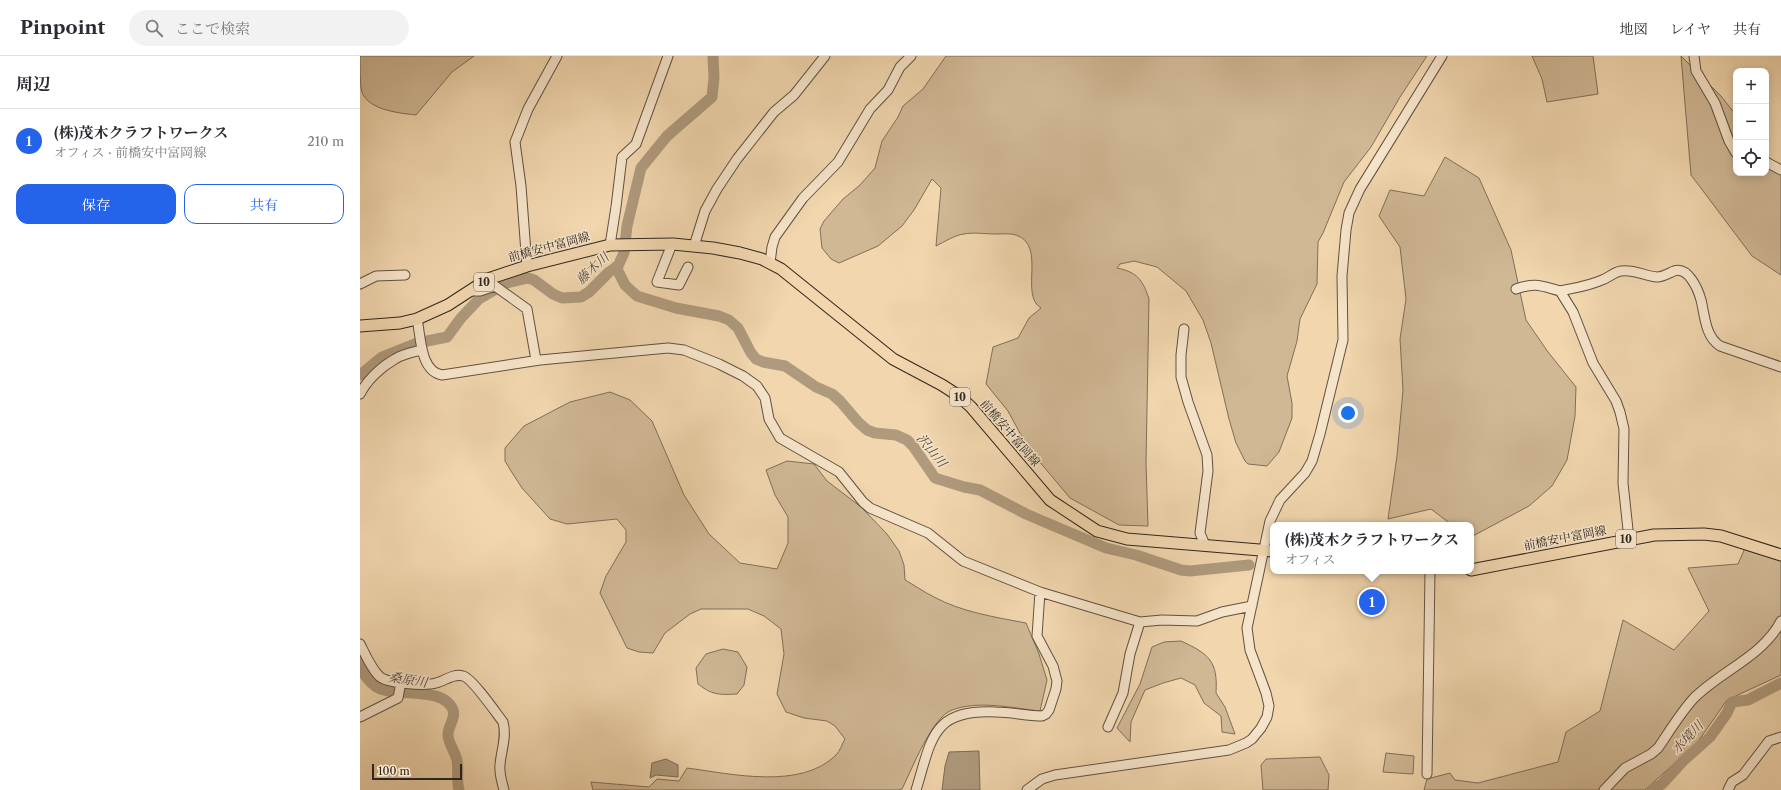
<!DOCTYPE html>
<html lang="ja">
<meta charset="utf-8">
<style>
body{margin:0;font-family:"Libre Caslon Text","Noto Serif JP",serif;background:#f2f2f3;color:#2b2b33}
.controls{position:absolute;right:12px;top:12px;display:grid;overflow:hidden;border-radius:8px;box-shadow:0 2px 10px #0003}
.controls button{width:36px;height:36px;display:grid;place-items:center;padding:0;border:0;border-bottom:1px solid #e1e1e2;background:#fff;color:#2b2b33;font:20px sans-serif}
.scale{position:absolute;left:12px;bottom:10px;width:90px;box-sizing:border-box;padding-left:4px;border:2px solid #30261d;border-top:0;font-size:11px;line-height:14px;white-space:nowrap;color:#30261d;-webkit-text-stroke:3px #f6e4ca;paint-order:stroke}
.you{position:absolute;left:988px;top:357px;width:14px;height:14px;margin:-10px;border:3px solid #fff;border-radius:50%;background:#1a73e8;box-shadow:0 0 0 6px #1a73e833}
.badge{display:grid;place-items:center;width:26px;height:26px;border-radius:50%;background:#2563eb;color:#fff;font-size:13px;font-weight:700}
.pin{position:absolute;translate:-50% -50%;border:2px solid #fff;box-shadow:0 1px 4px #0006}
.popup{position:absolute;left:910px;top:466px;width:204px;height:52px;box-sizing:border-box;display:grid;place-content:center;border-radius:8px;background:#fff;filter:drop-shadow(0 1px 3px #0005);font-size:13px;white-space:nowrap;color:#7c7c81}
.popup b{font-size:15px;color:#2b2b33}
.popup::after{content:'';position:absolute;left:50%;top:100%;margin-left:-8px;border:8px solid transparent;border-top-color:#fff}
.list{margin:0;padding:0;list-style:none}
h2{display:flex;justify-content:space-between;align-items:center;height:52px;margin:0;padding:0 16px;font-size:17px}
h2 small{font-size:13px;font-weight:400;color:#7c7c81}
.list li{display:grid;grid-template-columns:26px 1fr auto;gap:12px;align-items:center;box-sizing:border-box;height:64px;padding:0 16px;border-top:1px solid #e1e1e2}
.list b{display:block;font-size:15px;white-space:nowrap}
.list p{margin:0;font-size:13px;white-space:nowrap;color:#7c7c81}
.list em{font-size:13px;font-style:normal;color:#7c7c81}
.actions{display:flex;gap:8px;padding:12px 16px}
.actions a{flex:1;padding:9px 0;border:1px solid #2563eb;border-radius:12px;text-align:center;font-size:14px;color:#2563eb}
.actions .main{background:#2563eb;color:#fff}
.icon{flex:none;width:22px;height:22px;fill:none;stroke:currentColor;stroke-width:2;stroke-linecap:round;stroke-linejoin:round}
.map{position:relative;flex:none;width:1421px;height:734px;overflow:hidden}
header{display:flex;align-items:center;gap:24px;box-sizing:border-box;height:56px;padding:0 20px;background:#fff;border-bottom:1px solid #e1e1e2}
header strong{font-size:19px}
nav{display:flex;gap:22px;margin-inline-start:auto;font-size:14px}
.search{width:280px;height:36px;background:#f2f2f3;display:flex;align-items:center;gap:10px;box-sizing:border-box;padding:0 14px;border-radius:22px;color:#7c7c81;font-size:15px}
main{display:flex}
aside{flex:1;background:#fff}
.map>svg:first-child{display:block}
.green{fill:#d0b895;stroke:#806f59}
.water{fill:#af9a7d;stroke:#7c6c57}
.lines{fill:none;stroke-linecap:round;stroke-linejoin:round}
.river{stroke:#af9a7d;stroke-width:11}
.minor-casing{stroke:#605241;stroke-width:11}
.major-casing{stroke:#30261d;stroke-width:13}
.minor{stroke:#f6e4ca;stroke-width:9}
.major{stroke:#f1d6ae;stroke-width:11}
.labels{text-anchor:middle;stroke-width:3;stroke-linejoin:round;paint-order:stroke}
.shield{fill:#f6e4ca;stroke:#6b5f51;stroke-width:1}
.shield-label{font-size:11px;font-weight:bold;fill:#30261d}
.street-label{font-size:12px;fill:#30261d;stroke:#f6e4ca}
.water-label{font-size:13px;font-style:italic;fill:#56493a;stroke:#f6e4ca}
</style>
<header>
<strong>Pinpoint</strong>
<div class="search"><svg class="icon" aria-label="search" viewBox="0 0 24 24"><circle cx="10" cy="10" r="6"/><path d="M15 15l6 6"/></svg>ここで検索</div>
<nav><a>地図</a><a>レイヤ</a><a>共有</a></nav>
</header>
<main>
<aside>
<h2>周辺<small></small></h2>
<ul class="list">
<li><span class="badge">1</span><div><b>(株)茂木クラフトワークス</b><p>オフィス · 前橋安中富岡線</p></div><em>210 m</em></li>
</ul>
<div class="actions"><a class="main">保存</a><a>共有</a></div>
</aside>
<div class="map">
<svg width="1421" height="734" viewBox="0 0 1421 734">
<rect width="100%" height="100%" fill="#f1d6ae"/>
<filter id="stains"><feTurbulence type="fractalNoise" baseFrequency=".005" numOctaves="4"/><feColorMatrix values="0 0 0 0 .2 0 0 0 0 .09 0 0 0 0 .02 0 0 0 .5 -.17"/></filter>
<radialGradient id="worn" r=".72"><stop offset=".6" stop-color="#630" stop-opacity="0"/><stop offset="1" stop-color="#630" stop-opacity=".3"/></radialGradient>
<path class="green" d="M 0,0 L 114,0 L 92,16 L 56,59 C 39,57 4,54 1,32 C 0,22 0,10 0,0 Z
M 586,0 L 1067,0 L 1040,41 L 1011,91 L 984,126 L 963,177 L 958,186 L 957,228 L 940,263 L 937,285 L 927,320 L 932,347 L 932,362 L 919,396 L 907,410 L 888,408 L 885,405 L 876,387 L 869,363 L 851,287 L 843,264 L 826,235 L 797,211 L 774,205 L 760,208 L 757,212 C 777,216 783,224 789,243 L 786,407 L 788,470 L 759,469 L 710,442 L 668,392 L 648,355 L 626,328 L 633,291 L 658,282 L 669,262 L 681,252 C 659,239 687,189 656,179 C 650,177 641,178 635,178 C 625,178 614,176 604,178 C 595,179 584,186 576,190 L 581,132 L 572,123 L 554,154 L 542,170 L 518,190 L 479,207 L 471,203 L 462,192 L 460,173 L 464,165 L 483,143 L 500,129 L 515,112 L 522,85 L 538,61 L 543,50 L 563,33 Z
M 1172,0 L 1233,0 L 1238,38 L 1187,46 L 1182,23 Z
M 1321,0 L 1361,40 L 1376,59 L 1376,117 L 1406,117 L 1406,98 L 1421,114 L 1421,219 L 1392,200 L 1331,119 Z
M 1085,101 L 1119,122 L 1151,194 L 1166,264 L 1188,296 L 1216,331 L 1215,360 L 1207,404 L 1192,430 L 1169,450 L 1111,481 L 1111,469 L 1092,469 L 1071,453 L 1028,463 L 1037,400 L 1043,334 L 1040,283 L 1046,243 L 1040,191 L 1019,160 L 1030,134 L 1064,140 Z
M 250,336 L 270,344 L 292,365 L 324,439 L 349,478 L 380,507 L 417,513 L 428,487 L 428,461 L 415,439 L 406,414 L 427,405 L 454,408 L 467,425 L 501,451 L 527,478 L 539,495 L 544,509 L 545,524 C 554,529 564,536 574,541 C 602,556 634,561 666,567 L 679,598 L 687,624 L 680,655 C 652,652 619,644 592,654 C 572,661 552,713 542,733 L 537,734 L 233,734 L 231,726 L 289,731 L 297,723 L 319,725 L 327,712 C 372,718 441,734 476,699 C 480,695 482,688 485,683 L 475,670 L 467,665 L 444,662 L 426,656 L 417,638 L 424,598 L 421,573 L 404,560 L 388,553 L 341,553 L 330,558 L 305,577 L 293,597 L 279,596 L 267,592 L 240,537 L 246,520 L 266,486 L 266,474 L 257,463 L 207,468 L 190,463 L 162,432 L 151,415 L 145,405 L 145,392 L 164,370 L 210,346 Z
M 1385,492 L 1421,503 L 1421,619 L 1367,644 L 1337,687 L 1285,734 L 1064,734 L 1067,723 L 1090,717 L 1095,724 L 1118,727 L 1198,706 L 1206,676 L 1240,655 L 1263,564 L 1314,594 L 1349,555 L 1328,512 L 1378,508 Z
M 821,585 C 849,598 858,605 856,637 L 865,651 L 875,678 L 862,676 L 861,660 L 844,647 L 835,629 L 821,622 L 803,627 L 785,634 L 771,666 L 770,686 L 757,672 L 780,628 L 792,591 L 804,586 Z
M 363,593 L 378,596 L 387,611 L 384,629 L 377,638 C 359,639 352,639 338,628 L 336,612 L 346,598 Z
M 1026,697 L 1054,700 L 1053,718 L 1023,716 Z
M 960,701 L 969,719 L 968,734 L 903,734 L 901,709 L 906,703 Z"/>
<path class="water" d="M 619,695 L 620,734 L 582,734 L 585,710 L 589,696 Z
M 306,703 L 318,709 L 318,721 L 296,719 L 290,722 L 292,707 Z"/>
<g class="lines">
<path class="river" d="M 256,211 L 265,229 L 277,240 L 316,252 L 359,260 L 369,264 L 378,272 L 391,297 L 396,303 L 403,306 L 425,310 L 456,331 L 472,338 L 480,345 L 498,366 L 507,374 L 515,377 L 536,379 L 547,384 L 553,390 L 575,422 L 604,431 L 620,434 L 666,458 L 746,492 L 776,499 L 821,514 L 830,515 L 889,509
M 0,319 L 22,301 L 57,287 L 87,281 L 101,262 L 119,243 L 146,227 L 168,222 L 174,224 L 193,238 L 202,242 L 221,241 L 229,236 L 249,216 L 258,210 L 264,197 L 267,170 L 281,112 L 307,80 L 352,41 L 354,22 L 353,0
M 0,605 C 2,610 3,618 7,622 C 11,627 18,633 24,634 C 42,640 84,631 93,654 C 96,663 87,671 88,680 C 89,688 95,696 97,704 C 99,714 96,724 99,734
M 1292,734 L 1302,728 L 1323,705 L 1350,681 L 1367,657 L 1372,646 L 1388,644 L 1421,627"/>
<defs>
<path id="minor" d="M 1334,0 L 1336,15 L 1355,47 L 1369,85 L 1376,97
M 1406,106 L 1421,114
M 312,188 L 297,226 L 319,229 L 328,211
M 250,189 L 256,151 L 262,101 L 276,88 L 308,0
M 334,190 L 345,155 L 357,133 L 377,103 L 414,56 L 434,39 L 465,0
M 410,207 L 412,191 L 415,181 L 443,142 L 478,106 L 510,53 L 528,34 L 540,11 L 551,0
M 167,210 L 161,130 L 155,86 L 168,53 L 197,0
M 0,228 L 16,220 L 45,219
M 1156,233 C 1176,226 1181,230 1200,235
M 109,235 L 120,235 L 135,230 L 167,253 L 176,304
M 57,263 C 61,281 60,315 82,319 L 180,304 L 308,292 L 324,294 L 359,308 L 383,320 L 397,330 L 405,342 L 409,363 L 420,382 L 479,416 L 503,446 L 510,452 L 568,477 L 603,505 L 680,536 L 780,566 L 802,564 L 837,565 L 862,556 L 892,550
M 824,273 L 821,299 L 821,321 L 828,346 L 847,399 L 848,415 L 840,477 L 845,489
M 0,338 C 7,324 21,311 35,303 C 43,298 54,296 62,294
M 1269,483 L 1263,427 L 1264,373 L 1260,356 L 1256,345 L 1233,307 L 1213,256 L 1200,235 C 1214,232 1229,230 1242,224 C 1248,222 1254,216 1261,215 C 1274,213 1285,220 1297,221 C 1303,221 1309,217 1314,215 C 1328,210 1338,233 1341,244 C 1345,260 1345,280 1360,290 L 1421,311
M 0,588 C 5,598 11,612 19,620 C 27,628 66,630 76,627 C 85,625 93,617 103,620 C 112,622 136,657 143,666 C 147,681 141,695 140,709 C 139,718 142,726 144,734
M 0,661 L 38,642 L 41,626
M 748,671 L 763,637 L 770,598 L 780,566
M 1067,718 L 1070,515
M 556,734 C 572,682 572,653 636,656 C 652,656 666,660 682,660 L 686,658 L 689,654 L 696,633 L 697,625 L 693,610 L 677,580 L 680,536
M 667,734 L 682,723 L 695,719 L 869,694 L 886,687 L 892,683 L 901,672 L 907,661 L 909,650 L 906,637 L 890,594 L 887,572 L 910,465 L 920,444 L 945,417 L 952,405 L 960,378 L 983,284 L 982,220 L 986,174 L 989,157 L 1000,133 L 1082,0
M 1244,734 L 1265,712 L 1291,698 L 1298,692 C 1309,676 1321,656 1334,642 C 1361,615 1403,600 1421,565
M 1368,734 L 1372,726 L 1383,719 L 1409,685 L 1421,681"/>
<path id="major" d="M 0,270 L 40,267 L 57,263 L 88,249 L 128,223 L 167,210 L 250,189 L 313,188 L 353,192 L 380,197 L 402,203 L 421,213 L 533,303 L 582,329 L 599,340 L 611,351 L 690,444 L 737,475 L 767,483 L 913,495
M 1111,514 L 1294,479 L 1344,478 L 1361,480 L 1421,499"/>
</defs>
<use href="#minor" class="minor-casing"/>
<use href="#major" class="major-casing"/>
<use href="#minor" class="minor"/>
<use href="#major" class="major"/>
</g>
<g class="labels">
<g class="shield">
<rect x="114" y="217" width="20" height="18" rx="3"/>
<rect x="590" y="332" width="20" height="18" rx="3"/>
<rect x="1256" y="474" width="20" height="18" rx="3"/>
</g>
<g class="shield-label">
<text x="124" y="230">10</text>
<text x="600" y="345">10</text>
<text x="1266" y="487">10</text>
</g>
<g class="street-label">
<text transform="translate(189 191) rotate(-15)" y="4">前橋安中富岡線</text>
<text transform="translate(650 377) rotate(49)" y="4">前橋安中富岡線</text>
<text transform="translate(1205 482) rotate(-11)" y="4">前橋安中富岡線</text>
</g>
<g class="water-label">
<text transform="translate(232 212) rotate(-43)" y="5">藤木川</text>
<text transform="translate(572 394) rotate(50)" y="5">沢山川</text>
<text transform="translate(48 623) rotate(9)" y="5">桑原川</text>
<text transform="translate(1327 681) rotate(-46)" y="5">水境川</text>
</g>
</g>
<rect width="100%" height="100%" filter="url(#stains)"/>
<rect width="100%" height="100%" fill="url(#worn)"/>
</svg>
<div class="controls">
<button>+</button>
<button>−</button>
<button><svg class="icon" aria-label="locate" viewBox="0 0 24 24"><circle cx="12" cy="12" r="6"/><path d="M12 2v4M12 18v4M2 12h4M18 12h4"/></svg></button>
</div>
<div class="scale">100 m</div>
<div class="you"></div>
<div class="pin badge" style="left:1012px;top:546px">1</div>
<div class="popup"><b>(株)茂木クラフトワークス</b>オフィス</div>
</div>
</main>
